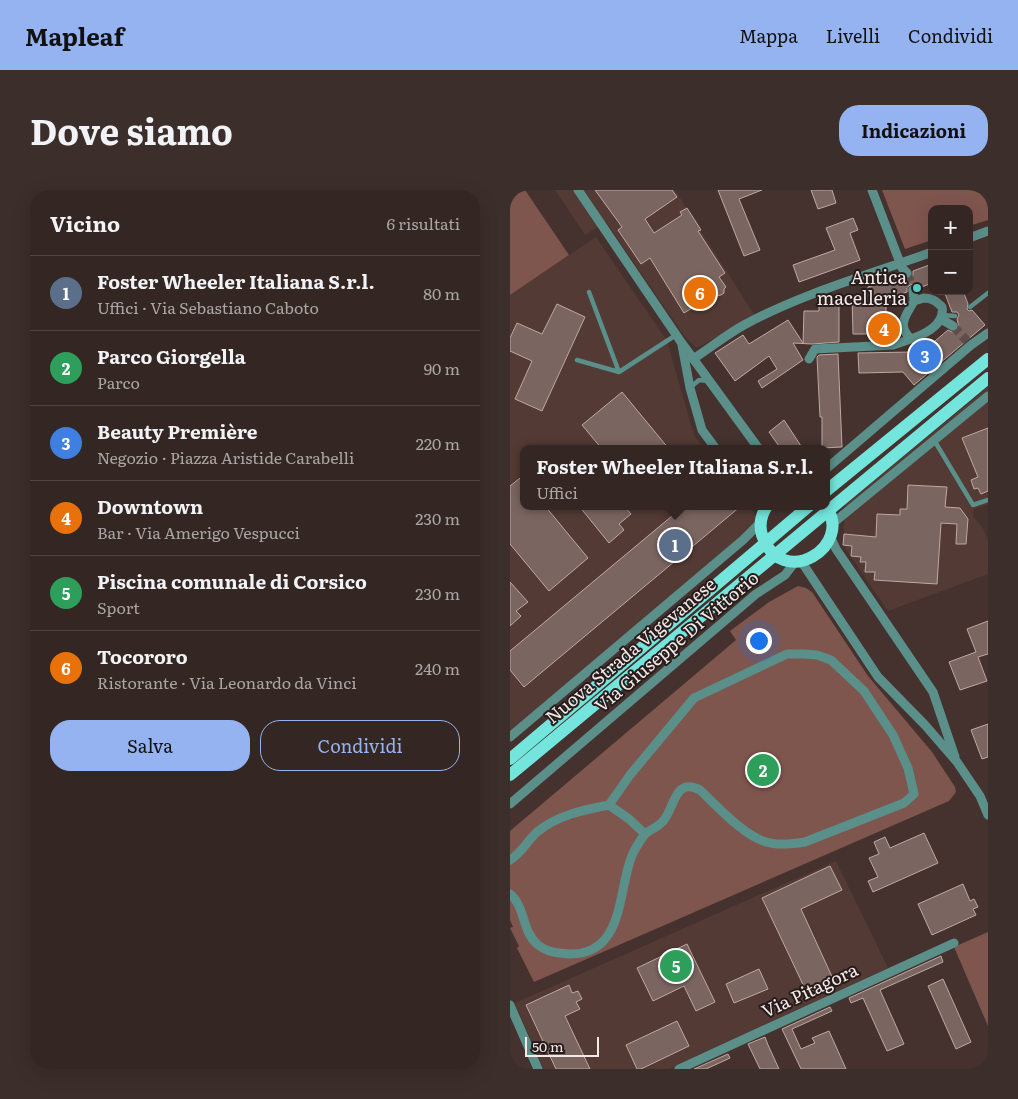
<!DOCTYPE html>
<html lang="it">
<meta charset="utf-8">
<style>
body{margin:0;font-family:Literata,serif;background:#3c2e2a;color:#f1f3f6}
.controls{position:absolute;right:15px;top:15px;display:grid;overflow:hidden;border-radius:10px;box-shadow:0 5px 20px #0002}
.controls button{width:45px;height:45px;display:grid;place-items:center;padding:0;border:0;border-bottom:1px solid #4e4340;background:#342622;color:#f1f3f6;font:25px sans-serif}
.scale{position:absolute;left:15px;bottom:12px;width:74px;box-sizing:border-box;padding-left:5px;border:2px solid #f5e8e6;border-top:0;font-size:14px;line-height:18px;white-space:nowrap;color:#f5e8e6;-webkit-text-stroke:4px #251c1b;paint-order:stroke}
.you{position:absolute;left:248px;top:450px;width:18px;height:18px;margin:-12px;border:4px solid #fff;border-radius:50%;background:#1a73e8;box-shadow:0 0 0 8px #1a73e833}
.badge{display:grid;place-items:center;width:32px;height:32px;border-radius:50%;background:#95b2f1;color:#fff;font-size:16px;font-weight:700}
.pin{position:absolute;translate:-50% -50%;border:2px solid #fff;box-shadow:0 1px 5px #0006}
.popup{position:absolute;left:10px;top:255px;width:310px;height:65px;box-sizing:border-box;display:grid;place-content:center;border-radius:10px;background:#342622;filter:drop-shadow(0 1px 4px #0005);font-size:16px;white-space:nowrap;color:#a9a5a5}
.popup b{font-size:19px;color:#f1f3f6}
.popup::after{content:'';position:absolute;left:50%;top:100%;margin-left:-10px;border:10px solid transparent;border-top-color:#342622}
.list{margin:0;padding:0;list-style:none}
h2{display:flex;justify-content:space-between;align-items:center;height:65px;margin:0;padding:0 20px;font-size:21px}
h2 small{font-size:16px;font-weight:400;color:#a9a5a5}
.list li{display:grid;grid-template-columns:32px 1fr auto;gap:15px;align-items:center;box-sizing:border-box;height:75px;padding:0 20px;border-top:1px solid #4e4340}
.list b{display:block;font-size:19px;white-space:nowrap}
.list p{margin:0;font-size:16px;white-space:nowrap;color:#a9a5a5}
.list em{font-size:16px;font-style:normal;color:#a9a5a5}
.actions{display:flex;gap:10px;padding:15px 20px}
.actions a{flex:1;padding:11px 0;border:1px solid #95b2f1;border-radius:20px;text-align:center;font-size:18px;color:#95b2f1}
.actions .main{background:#95b2f1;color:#111}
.map{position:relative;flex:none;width:478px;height:879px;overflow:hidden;border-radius:20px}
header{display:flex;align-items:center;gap:30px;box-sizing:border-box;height:70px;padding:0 25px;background:#95b2f1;color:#111}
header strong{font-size:24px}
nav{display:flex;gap:28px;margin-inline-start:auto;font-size:18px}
.intro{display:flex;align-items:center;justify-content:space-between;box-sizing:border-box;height:120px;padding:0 30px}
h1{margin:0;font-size:35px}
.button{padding:12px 22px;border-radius:20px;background:#95b2f1;color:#111;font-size:18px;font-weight:700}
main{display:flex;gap:30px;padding:0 30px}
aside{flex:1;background:#342622;border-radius:20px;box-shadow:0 5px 20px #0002}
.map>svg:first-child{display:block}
.built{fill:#533a35}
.green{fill:#7f564e}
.building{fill:#7b6561;stroke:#c0a8a4}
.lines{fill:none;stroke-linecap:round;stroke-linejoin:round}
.street-tunnel{stroke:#5f4d4a;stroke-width:9;stroke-dasharray:9 4.5;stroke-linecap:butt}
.lane{stroke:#5b8f8a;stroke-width:4.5}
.street{stroke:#5b8f8a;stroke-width:9}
.primary{stroke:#73e5dc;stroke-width:12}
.poi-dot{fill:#55cec5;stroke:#251c1b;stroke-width:2}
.labels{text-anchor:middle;stroke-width:4;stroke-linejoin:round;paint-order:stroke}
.poi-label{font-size:18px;fill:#f5e8e6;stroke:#251c1b;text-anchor:end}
.street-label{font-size:18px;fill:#f5e8e6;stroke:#251c1b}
</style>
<header>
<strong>Mapleaf</strong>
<nav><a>Mappa</a><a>Livelli</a><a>Condividi</a></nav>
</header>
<div class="intro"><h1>Dove siamo</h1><a class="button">Indicazioni</a></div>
<main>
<aside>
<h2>Vicino<small>6 risultati</small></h2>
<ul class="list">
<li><span class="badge" style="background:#5c6f8a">1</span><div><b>Foster Wheeler Italiana S.r.l.</b><p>Uffici · Via Sebastiano Caboto</p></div><em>80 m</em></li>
<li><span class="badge" style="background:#2e9e5b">2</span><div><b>Parco Giorgella</b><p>Parco</p></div><em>90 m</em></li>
<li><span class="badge" style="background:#3f7fe0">3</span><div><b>Beauty Première</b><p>Negozio · Piazza Aristide Carabelli</p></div><em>220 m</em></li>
<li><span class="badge" style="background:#e8710a">4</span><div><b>Downtown</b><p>Bar · Via Amerigo Vespucci</p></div><em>230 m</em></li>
<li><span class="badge" style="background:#2e9e5b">5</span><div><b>Piscina comunale di Corsico</b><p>Sport</p></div><em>230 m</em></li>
<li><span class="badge" style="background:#e8710a">6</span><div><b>Tocororo</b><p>Ristorante · Via Leonardo da Vinci</p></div><em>240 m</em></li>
</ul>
<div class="actions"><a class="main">Salva</a><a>Condividi</a></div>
</aside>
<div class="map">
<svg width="478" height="879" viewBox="0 0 478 879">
<rect width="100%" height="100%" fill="#45322e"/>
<path class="built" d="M 45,0 L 165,0 L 245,126 L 187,158 L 175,147 L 96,32 L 75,45 Z
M 86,47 L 157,151 L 184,245 L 195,259 L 14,259 L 14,316 L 239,316 L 248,328 L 248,342 L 0,550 L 0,105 Z
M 478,197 L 478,314 L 464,319 L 463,326 L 473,338 L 478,350 L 478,384 L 378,421 L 333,355 L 335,314 Z
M 326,671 L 378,778 L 160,879 L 33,879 L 5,813 Z"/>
<path class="green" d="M 0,0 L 15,0 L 59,65 L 0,105 Z
M 372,0 L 478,0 L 478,30 L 459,36 L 459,19 L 422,19 L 422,50 L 395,59 Z
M 288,396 L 296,398 L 302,402 L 358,486 L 422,562 L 445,597 L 446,602 L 439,611 L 24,792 L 7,758 L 9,756 L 0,738 L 3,737 L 0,730 L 0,641 L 226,450 L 220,441 L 259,412 Z
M 478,742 L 478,836 L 444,757 Z"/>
<path class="building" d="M 85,0 L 162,0 L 167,7 L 135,29 L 144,43 L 172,25 L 170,22 L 177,18 L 191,40 L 188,41 L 215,83 L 209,87 L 216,97 L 214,99 L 214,103 L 211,105 L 201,107 L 203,112 L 194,118 L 190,113 L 174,123 L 140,68 L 131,74 L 108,40 L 112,37 Z
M 208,0 L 252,0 L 229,9 L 250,60 L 234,66 Z
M 301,0 L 322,0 L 326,13 L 308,19 Z
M 343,28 L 348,40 L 340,43 L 350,70 L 289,92 L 283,75 L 325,60 L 316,38 Z
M 422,74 L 422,93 L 409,98 L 405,94 L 400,95 L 397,98 L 397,102 L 376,110 L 376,144 L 343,144 L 342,106 L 358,106 L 358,97 L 391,86 L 395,89 L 399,89 L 403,85 L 403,81 Z
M 434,101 L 453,101 L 458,114 L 457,119 L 459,121 L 462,120 L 475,135 L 404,195 L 393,182 L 349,183 L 348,163 L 402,162 L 406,167 L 438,140 L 442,142 L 446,141 L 449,137 L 447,129 L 449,125 L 447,122 L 442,122 Z
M 312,107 L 329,107 L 329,152 L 302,154 L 283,153 L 293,170 L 252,198 L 248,191 L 267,179 L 259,166 L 225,191 L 205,163 L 233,145 L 239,154 L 278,130 L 293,153 L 294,121 L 309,121 L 309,108 Z
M 47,114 L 75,127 L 32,221 L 5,209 L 22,171 L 0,161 L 0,148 L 7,133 L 32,144 Z
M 328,164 L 332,257 L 312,258 L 312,227 L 310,227 L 307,167 L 309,165 Z
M 112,202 L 159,259 L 92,259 L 72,235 Z
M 274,230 L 293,259 L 271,259 L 259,242 Z
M 478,238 L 478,301 L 471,304 L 468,298 L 464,299 L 461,290 L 468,287 L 452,248 Z
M 14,285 L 14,316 L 35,316 L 78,368 L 39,401 L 0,354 L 0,296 Z
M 398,295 L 437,297 L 435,317 L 450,318 L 458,329 L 456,354 L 446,354 L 447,334 L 431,333 L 427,394 L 364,390 L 365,382 L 355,382 L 356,372 L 350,372 L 351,367 L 341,366 L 342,356 L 333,355 L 334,344 L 366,347 L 367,324 L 390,325 L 390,319 L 397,319 Z
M 69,316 L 114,316 L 121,324 L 109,334 L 114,340 L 99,353 Z
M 174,316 L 231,316 L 14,497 L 0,480 L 0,461 Z
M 0,392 L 18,412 L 6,421 L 11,426 L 0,436 Z
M 478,431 L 478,464 L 468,467 L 477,491 L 450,500 L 439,472 L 466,462 L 457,439 Z
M 478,534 L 478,567 L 472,569 L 461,540 Z
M 414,643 L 428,673 L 363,702 L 358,691 L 368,687 L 359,668 L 369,664 L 364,652 L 375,647 L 380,658 Z
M 320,676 L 332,700 L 291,719 L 324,791 L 297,803 L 252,708 Z
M 453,694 L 460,711 L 464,709 L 468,717 L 463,719 L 466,725 L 422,745 L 408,714 Z
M 177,754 L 205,812 L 186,821 L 174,796 L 143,811 L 127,778 Z
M 431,766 L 433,772 L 370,800 L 394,854 L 377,861 L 353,808 L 341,813 L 339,808 Z
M 249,779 L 258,799 L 224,813 L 216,794 Z
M 433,789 L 461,852 L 446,859 L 418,796 Z
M 59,795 L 62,803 L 68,801 L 72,809 L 66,812 L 70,819 L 55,826 L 80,879 L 46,879 L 16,815 Z
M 320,817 L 322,821 L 282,839 L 291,859 L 305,853 L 302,848 L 319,841 L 336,879 L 291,879 L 272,839 Z
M 167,831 L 179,856 L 131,879 L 127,879 L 116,855 Z
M 255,847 L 258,855 L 269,879 L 250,879 L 238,854 Z
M 218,864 L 220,868 L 196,879 L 184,879 Z"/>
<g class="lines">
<path class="street-tunnel" d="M 397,83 L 403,100
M 443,136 L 457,151"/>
<path class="lane" d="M 460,117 L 478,103
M 432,125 L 445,126
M 67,170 L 109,182 L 79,102
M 109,182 L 166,145
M 181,197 L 189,190 L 198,191
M 424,250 L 463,315 L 478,310"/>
<path class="street" d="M 68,0 L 171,152 L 249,259
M 362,0 L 392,78 L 397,83
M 459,48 L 478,41
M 403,100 L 404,111
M 414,108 C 422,108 426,111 432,117 C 435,134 415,144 401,149 C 386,135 396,126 404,111 Z
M 431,129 L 443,136
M 172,155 L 180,198 L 192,240 L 206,259
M 183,169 C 200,158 216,145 234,135 C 293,103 359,85 422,62
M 299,169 L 305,159 L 383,155 L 401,149
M 316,279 L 461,155 L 478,143
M 322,334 L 478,206
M 320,346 L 326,359 L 423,502 L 445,567
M 291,371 L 368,487 L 415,535 L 447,572 L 470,606 L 478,625
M 0,547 L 233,350 L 250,333
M 0,614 L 246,404 L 275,385 L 285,372
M 99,615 L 120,585 L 184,508 L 277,464 L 294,464 L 307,465 L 321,470 L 354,501 L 383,545 L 398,578 L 404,604 L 394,613 L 295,652 C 283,654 269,656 256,652 C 234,646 207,616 190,600 C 165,587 165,616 154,630 C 150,636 140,640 135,644
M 0,670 C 12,663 17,651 27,642 C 48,625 73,620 99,615 L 119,629 L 135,644 C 129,652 123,661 120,671 C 108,707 112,765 59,764 C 47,763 36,762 27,754 C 12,741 15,716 0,704
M 0,815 L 28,879
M 169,879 L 444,753"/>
<path class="primary" d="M 316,301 L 478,169
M 257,316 C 251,325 249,335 252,345 C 272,403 346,354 315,316
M 0,569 L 299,316
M 0,585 L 478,188"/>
</g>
<circle class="poi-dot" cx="407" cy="98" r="5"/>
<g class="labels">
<g class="poi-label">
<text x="397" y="94">Antica<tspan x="397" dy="21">macelleria</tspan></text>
</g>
<g class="street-label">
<text transform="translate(167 452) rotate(-40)" y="6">Via Giuseppe Di Vittorio</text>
<text transform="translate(121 461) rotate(-40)" y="6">Nuova Strada Vigevanese</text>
<text transform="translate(300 801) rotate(-25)" y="6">Via Pitagora</text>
</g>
</g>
</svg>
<div class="controls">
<button>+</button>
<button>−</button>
</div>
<div class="scale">50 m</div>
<div class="you"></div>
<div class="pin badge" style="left:165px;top:355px;background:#5c6f8a">1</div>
<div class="popup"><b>Foster Wheeler Italiana S.r.l.</b>Uffici</div>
<div class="pin badge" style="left:253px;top:580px;background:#2e9e5b">2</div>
<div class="pin badge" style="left:415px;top:166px;background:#3f7fe0">3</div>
<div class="pin badge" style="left:374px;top:139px;background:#e8710a">4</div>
<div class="pin badge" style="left:166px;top:776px;background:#2e9e5b">5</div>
<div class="pin badge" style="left:190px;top:103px;background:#e8710a">6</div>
</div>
</main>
